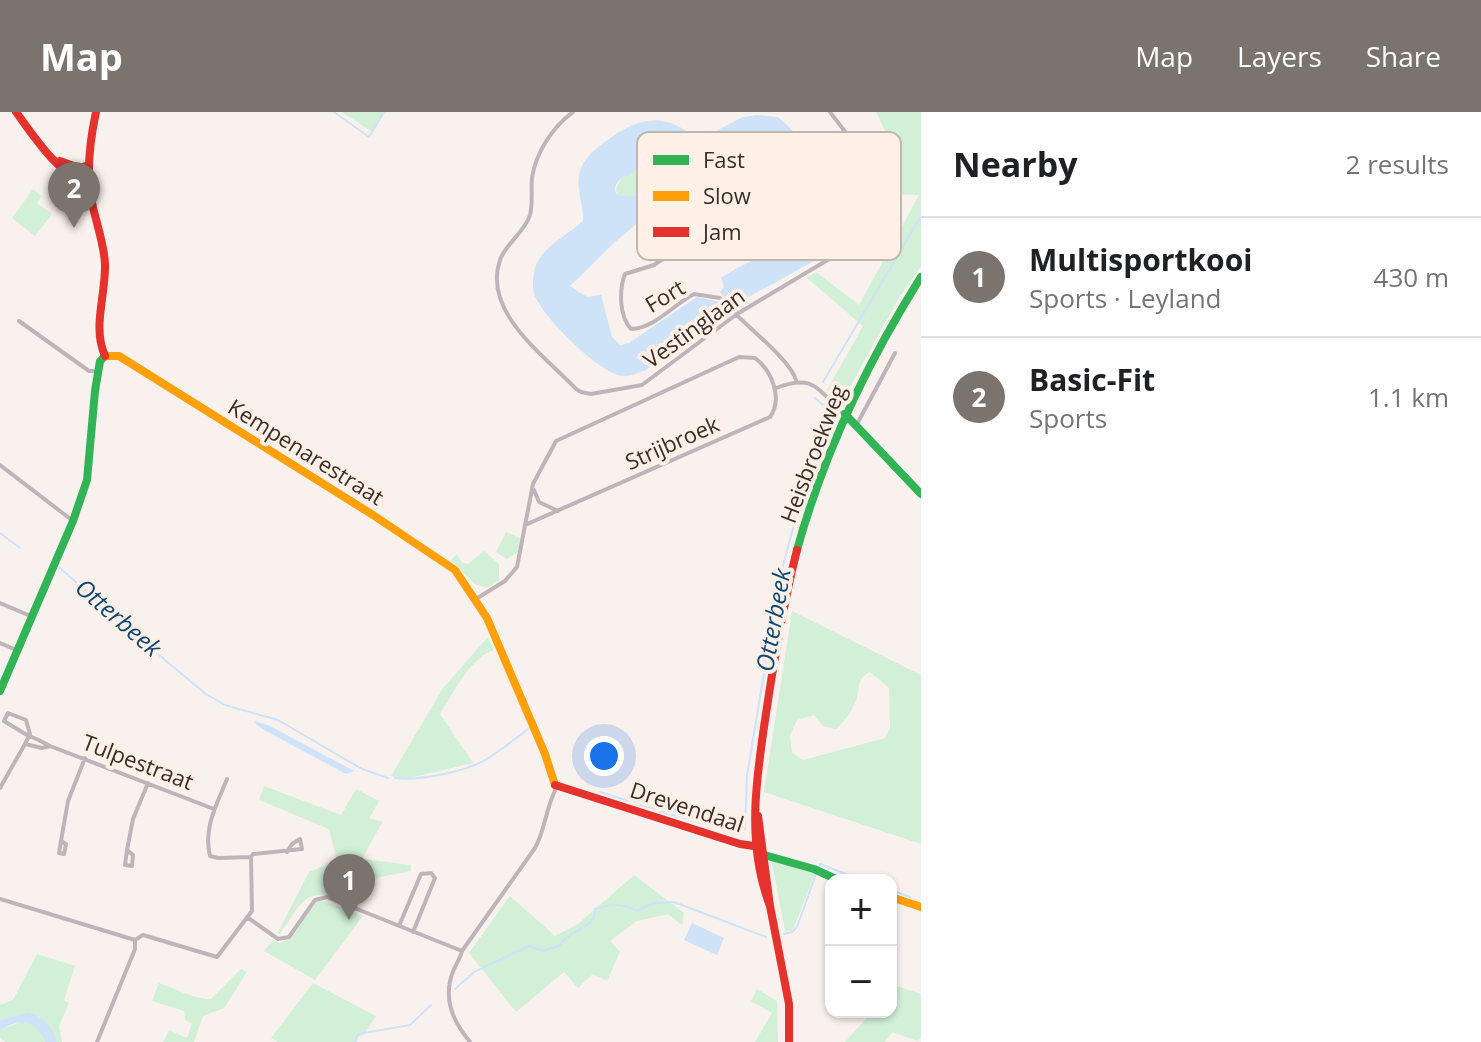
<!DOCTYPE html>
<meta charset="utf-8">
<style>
body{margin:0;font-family:"Open Sans",sans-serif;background:#f6f6f6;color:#202124}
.controls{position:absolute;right:24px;bottom:24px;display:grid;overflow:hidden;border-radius:16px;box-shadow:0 2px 6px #0004}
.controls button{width:72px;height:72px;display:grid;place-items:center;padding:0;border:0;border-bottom:2px solid #e0e0e0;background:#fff;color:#202124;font:40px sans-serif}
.you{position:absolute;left:604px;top:644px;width:28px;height:28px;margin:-20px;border:6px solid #fff;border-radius:50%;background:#1a73e8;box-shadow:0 0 0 12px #1a73e833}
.badge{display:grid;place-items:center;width:52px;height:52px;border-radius:50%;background:#7b736e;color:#fff;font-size:26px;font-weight:700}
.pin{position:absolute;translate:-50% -66px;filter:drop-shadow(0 2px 4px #0008)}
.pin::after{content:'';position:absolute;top:42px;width:28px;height:24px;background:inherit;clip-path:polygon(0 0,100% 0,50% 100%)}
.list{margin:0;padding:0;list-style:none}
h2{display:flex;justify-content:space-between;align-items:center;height:104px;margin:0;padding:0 32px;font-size:34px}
h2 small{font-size:26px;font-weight:400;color:#757577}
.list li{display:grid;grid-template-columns:52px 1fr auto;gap:24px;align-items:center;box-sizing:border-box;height:120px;padding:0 32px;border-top:2px solid #e0e0e0}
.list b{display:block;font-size:30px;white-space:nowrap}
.list p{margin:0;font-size:26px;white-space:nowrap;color:#757577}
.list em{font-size:26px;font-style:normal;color:#757577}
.map{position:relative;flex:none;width:921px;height:930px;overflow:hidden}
header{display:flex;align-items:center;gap:48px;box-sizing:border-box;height:112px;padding:0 40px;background:#7b736e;color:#fff}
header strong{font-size:38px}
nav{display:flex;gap:44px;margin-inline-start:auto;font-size:28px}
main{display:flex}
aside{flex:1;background:#fff}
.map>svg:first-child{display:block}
.green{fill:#d2efd8;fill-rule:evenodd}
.water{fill:#cee2f8;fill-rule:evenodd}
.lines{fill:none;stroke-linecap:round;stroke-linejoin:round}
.stream{stroke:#cee2f8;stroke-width:2}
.street{stroke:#beb5ba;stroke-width:4}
.fast{stroke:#30b455;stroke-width:8}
.slow{stroke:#ff9f0a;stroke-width:8}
.jam{stroke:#e5322d;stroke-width:8}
.labels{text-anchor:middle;stroke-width:8;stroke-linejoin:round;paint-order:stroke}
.street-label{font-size:22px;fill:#372f29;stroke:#fff0e7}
.water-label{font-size:24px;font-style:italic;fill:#0b4879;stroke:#fff0e7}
.key{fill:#fff0e7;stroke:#c3b6ae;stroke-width:2}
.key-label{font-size:22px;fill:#372f29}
</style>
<header>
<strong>Map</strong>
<nav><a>Map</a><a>Layers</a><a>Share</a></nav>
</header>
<main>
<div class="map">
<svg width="921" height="930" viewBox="0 0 921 930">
<rect width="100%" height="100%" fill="#f9f1ed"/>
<path class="green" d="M 342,0 L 384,0 L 372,20 Z
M 876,0 L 921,0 L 921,154 L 897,189 L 845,284 L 838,287 L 827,278 L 863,214 L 807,166 L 816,160 L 859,193 L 919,83 L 881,82 L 877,58 L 898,46 Z
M 650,45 L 659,46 L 667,50 L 661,66 L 632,85 L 617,83 C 612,66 639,55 650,45 Z
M 33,77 L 41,84 L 37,91 L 52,102 L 35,124 L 12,106 Z
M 506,420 L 520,426 L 518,440 L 507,447 L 496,440 Z
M 484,439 L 499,452 L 499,468 L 487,476 L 475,472 L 451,448 L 457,442 L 462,451 L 468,452 Z
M 792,499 L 921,563 L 921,732 L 764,680 ZM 870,560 L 889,576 L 890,616 L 885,626 L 803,648 L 792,641 L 790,623 L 797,608 L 814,603 L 823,614 L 836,617 C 845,609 851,600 856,589 C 860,577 856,566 870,560 Z
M 488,525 L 494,538 C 470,545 453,582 440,602 L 473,651 L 405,667 L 391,664 L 443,576 Z
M 264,674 L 341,703 L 356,677 L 379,689 L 369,707 L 383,709 L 362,747 L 411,753 L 411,759 L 380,765 L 348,782 L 355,785 L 352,791 C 307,773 305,785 280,822 L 277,822 L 309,760 L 337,749 L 329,717 L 259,688 Z
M 771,746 L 815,761 L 795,813 L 792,818 L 785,819 Z
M 634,763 L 684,801 L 682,813 L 668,802 L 637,809 L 610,829 L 620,840 L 607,869 L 593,862 L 578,876 L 564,860 L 516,900 L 482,857 L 483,855 L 480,855 L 469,841 L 510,784 L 555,824 L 578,812 Z
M 320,788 L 363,804 L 315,868 L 264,839 L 273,828 L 280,831 L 291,826 L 316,791 Z
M 37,842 L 75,854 L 64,888 L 69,891 L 59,914 L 62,930 L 57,930 C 52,914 45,907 29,900 L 0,908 L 0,893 L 13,888 Z
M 241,857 L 247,860 L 224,896 L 203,904 L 194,930 L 163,930 L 169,918 L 187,926 L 192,911 L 185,908 L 184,899 L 152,889 L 159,871 C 177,877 192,887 211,887 Z
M 313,871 L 376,904 L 364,923 L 358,925 L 357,930 L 278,930 L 271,926 Z
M 891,872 L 921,882 L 921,925 L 918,929 L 892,920 L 885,930 L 845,930 L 872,900 L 891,900 Z
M 757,877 L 777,889 L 778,930 L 755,930 L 772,901 L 751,889 Z
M 25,908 L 37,914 L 45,930 L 5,930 L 0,926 L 0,919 L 3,917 Z"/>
<path class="water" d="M 757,3 L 778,5 L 788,14 L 798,24 L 830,82 L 840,93 L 841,120 L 833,136 L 823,144 L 738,191 L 726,188 L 720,180 L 724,175 L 721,166 C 748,147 788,137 810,112 L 809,103 L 786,87 L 765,65 L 770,60 L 764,46 L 759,42 L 673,86 C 664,79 656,84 648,80 L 646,104 L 615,130 L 570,174 L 587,185 L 601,183 L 612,225 L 620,233 L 629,231 L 697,185 L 720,190 L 723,193 L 723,201 L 646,258 C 638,261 630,265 622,264 C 599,261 540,203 534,181 C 532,174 533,163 535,156 C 542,134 567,124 583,109 C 584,92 575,77 580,59 C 585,44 596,36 609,27 C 640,4 670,0 697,29 L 743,5 ZM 650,45 L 654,48 L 659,46 L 667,50 L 661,59 L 661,66 L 652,66 L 637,77 L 637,82 L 633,84 L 617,83 C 612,74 618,69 624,64 L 629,64 Z
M 255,609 L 270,614 L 354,659 L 346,662 L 266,619 L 256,612 Z
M 692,811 L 724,826 L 717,843 L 684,828 Z
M 29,900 C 45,907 52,913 57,930 L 45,930 C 36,907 19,905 0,919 L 0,908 Z"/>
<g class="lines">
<path class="stream" d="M 334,0 L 369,25 L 384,0
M 823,270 L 921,104
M 0,421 L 20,436
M 59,455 L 166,549 L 206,582 L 225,593 L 278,608 L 362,657 L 388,666
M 395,666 C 419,669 465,660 487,647 C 501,638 515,627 528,617
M 600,680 L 629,689
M 641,693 L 656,697
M 660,699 L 710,714
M 719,717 L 736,722 L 745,717 L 747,664 L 780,465 L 802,383 L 833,302 L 815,286
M 819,755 L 820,752 L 861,768
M 891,778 L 910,785
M 784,822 L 792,820 L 797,815 L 816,762
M 455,877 L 474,860 L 529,834 L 544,839 L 560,833 C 569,817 596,818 595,797 C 611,792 623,791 637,799 L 653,791 L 674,790 L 766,825
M 355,930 L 358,922 L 410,913 L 431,893"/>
<path class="street" d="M 573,0 C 552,16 536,40 532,66 C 531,78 533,91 530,103 C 525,120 506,131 500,148 C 482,200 544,243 576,277 L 581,280 L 591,282 L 642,273 L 737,202 L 846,137 L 872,96 L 877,79 L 863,43 L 830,0
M 744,74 L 734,73 L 727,103 L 654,153 L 625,162 C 619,178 619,204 631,217 C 654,217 674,192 694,182 L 720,186 C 739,209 789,245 796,268
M 19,209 L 89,259 L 98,259
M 776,276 C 815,261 817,278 844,302
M 856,314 L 895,241
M 0,353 L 73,409
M 534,378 L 539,390 L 558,399
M 476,487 L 505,469 L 517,455 L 533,372 L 556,329 L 739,245 L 755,246 C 772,259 783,286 770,305 L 525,413
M 0,491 L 33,505
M 0,531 L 19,539
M 25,632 L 42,636 L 50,634
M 0,676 L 25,632 L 30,622 L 26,608 L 8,601 L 4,609 L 27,623 C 35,626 43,630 50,634 L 214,697
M 61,729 L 59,741 L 64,742 L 66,732 L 61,729 L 68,689 L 85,646
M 127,738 L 125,753 L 132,754 L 133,743 L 127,738 L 133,707 L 148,671
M 251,745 L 253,742 L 302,737 L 300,727 L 292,732 L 287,740
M 0,787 L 135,828
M 247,805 L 278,827 L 289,825 L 315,788 L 327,785 L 462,839
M 399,814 L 421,762 L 431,761 L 435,766 L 413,820
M 135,828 L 143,823 L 217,845 L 252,799 L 251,745 L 218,746 L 210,744 C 203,716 217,692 227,667
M 97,930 L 135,837 L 135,828
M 470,930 C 452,908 442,885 454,857 C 457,851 460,846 462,839 L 535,736 C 546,716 546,693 557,675"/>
<path class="fast" d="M 845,302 L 921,382
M 797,438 C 824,340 867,251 921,165
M 0,579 L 73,409 L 87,368 L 95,279 L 100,249 L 105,244
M 761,742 L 814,757 L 838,768"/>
<path class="slow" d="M 105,244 L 119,244 L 373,403 L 455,458 L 487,506 L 545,642 L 555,673
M 891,785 L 921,795"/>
<path class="jam" d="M 16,0 C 37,29 57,60 90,75
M 96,0 C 90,28 86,57 91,86 C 95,108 104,130 105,152 C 106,183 92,215 105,244
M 60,49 L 79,56 L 89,53
M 555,673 L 740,732 L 761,735
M 758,704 L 770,794 L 789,892 L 789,930
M 770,794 C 745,729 757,661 767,595 C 775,542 784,489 797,438"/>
</g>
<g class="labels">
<g class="street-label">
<text transform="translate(665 184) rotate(-31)" y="8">Fort</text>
<text transform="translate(694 216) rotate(-36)" y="8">Vestinglaan</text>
<text transform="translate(672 331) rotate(-24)" y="8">Strijbroek</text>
<text transform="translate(306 340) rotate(32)" y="8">Kempenarestraat</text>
<text transform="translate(813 342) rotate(-69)" y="8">Heisbroekweg</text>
<text transform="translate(138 650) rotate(21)" y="8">Tulpestraat</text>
<text transform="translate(687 695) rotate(18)" y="8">Drevendaal</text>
</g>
<g class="water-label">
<text transform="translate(118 506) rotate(41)" y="8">Otterbeek</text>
<text transform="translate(774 508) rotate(-80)" y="8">Otterbeek</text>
</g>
</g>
<rect x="637" y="20" width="264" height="128" rx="12" class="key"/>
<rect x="653" y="43" width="36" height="10" fill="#30b455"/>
<rect x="653" y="79" width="36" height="10" fill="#ff9f0a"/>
<rect x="653" y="115" width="36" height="10" fill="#e5322d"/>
<g class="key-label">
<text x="703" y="56">Fast</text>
<text x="703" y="92">Slow</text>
<text x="703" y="128">Jam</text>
</g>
</svg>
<div class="controls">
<button>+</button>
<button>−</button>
</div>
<div class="you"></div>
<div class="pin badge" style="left:349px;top:808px">1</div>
<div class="pin badge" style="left:74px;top:116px">2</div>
</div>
<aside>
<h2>Nearby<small>2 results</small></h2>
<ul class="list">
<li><span class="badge">1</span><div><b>Multisportkooi</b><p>Sports · Leyland</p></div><em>430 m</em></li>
<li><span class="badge">2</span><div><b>Basic-Fit</b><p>Sports</p></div><em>1.1 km</em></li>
</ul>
</aside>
</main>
